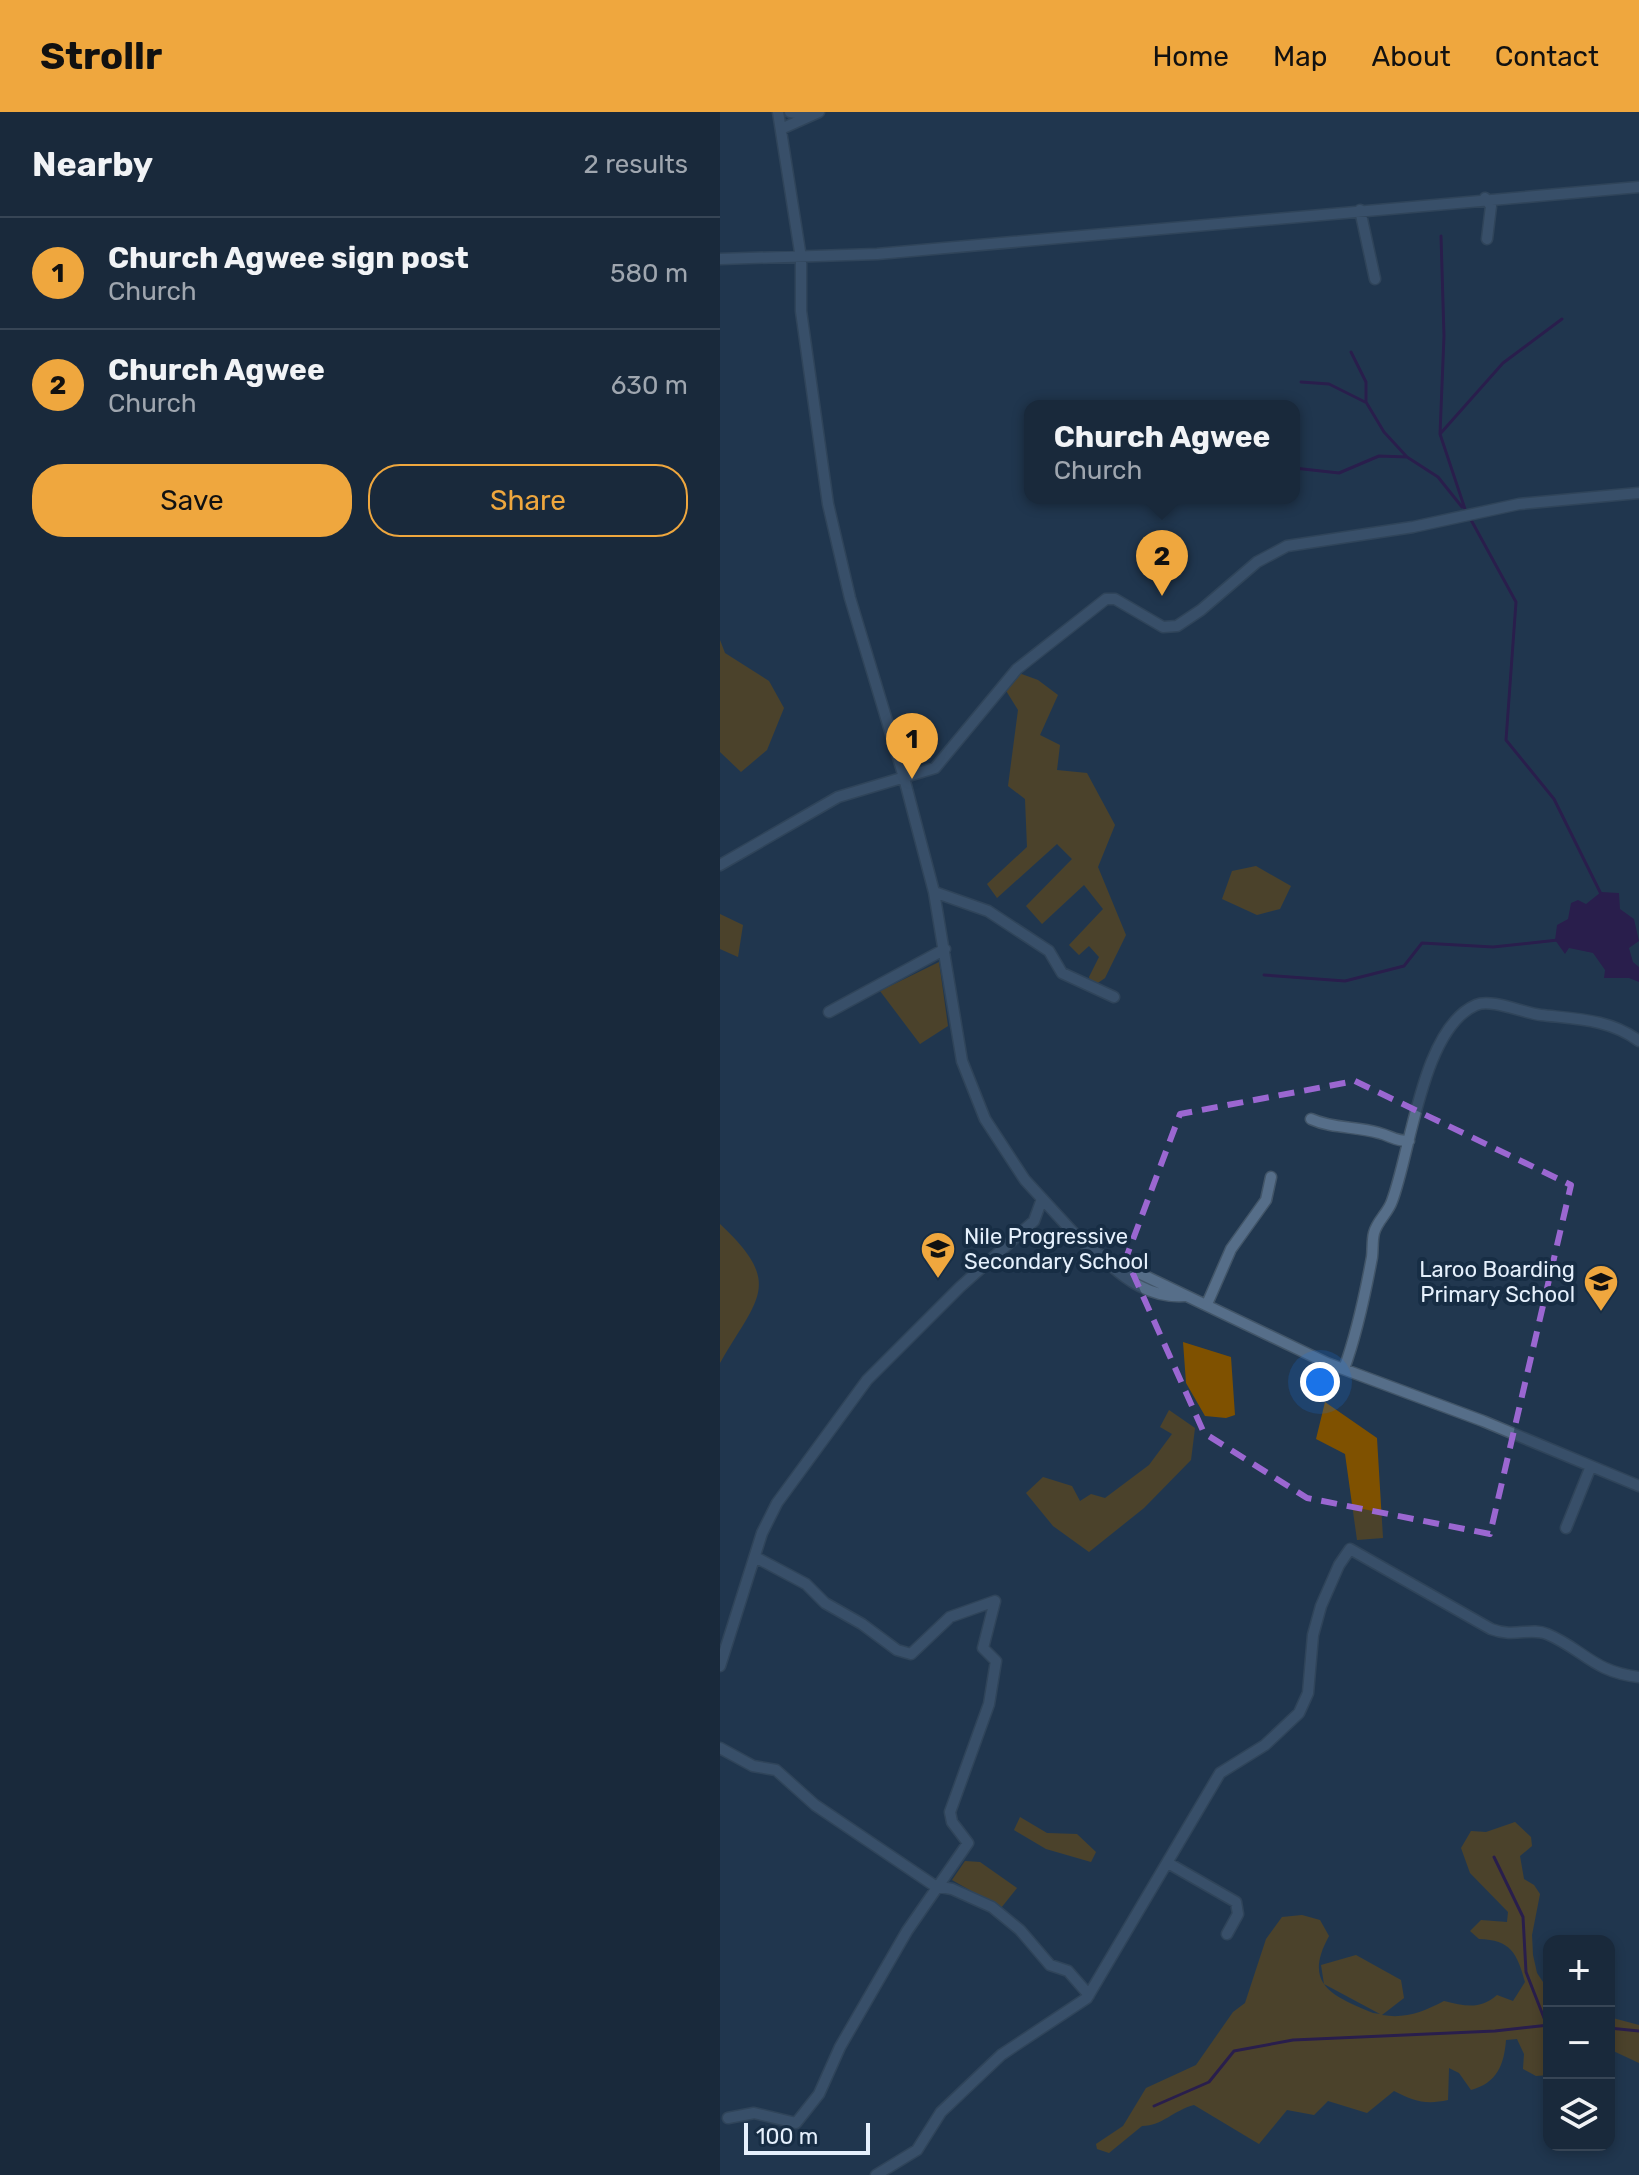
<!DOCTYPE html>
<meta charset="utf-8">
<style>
body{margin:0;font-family:Rubik,sans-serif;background:#223142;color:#f1f3f6}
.controls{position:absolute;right:24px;bottom:24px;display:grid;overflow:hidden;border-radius:16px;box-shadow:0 4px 12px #0003}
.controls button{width:72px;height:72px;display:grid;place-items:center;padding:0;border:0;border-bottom:2px solid #374555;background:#19293b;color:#f1f3f6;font:40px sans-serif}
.scale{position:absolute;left:24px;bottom:20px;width:126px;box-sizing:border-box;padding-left:8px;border:4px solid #e5f0fc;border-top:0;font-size:22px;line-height:28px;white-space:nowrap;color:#e5f0fc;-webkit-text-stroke:6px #172d44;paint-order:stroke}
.you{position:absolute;left:600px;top:1270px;width:28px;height:28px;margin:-20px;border:6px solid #fff;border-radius:50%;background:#1a73e8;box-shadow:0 0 0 12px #1a73e833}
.badge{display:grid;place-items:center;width:52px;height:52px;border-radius:50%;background:#efa73e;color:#111;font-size:26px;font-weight:700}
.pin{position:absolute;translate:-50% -66px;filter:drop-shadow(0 2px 4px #0008)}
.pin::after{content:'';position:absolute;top:42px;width:28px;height:24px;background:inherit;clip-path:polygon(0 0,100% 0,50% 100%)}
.popup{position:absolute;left:304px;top:288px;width:276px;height:104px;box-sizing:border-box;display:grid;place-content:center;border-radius:16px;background:#19293b;filter:drop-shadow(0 2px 6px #0005);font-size:26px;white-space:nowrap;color:#9fa6af}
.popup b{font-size:30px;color:#f1f3f6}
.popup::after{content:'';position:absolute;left:50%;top:100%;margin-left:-16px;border:16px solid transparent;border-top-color:#19293b}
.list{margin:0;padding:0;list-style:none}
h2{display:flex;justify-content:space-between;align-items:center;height:104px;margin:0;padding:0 32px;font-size:34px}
h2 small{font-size:26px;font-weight:400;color:#9fa6af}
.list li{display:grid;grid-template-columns:52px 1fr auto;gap:24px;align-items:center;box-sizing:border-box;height:112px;padding:0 32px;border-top:2px solid #374555}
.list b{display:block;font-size:30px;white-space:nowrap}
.list p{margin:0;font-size:26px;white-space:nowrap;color:#9fa6af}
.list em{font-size:26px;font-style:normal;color:#9fa6af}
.actions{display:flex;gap:16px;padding:24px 32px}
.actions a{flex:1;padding:18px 0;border:2px solid #efa73e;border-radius:32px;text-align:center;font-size:28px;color:#efa73e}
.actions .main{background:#efa73e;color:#111}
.icon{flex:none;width:44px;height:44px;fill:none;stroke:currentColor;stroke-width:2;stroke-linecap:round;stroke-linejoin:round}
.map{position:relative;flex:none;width:919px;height:2063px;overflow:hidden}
header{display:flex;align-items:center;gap:48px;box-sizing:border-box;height:112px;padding:0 40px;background:#efa73e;color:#111}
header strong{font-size:38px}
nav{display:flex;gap:44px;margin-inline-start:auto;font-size:28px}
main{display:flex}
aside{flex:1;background:#19293b}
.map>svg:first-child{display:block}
.green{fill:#7f5100}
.water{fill:#34004a}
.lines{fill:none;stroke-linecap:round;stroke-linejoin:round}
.stream{stroke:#34004a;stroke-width:3}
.minor-casing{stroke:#425568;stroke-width:13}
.minor{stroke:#566e89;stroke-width:10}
.marked{fill:none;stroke:#9b67d1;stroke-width:6;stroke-dasharray:16 10;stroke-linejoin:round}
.labels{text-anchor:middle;stroke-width:8;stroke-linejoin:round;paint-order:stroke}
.poi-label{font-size:22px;fill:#e5f0fc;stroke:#172d44;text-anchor:start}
</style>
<header>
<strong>Strollr</strong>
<nav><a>Home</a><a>Map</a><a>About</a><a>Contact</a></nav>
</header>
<main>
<aside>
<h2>Nearby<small>2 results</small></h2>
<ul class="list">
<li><span class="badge">1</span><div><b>Church Agwee sign post</b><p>Church</p></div><em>580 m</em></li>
<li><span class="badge">2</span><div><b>Church Agwee</b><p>Church</p></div><em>630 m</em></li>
</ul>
<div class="actions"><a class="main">Save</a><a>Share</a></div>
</aside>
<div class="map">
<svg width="919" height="2063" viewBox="0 0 919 2063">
<rect width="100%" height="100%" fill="#21374f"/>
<path class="green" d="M 0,528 L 5,541 L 49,569 L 64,596 L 47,638 L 21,660 L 0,640 Z
M 296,560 L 318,568 L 338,583 L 320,623 L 340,633 L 337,658 L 367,661 L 395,713 L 378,755 L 406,823 L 385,866 L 372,875 L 369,865 L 379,845 L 369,834 L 359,843 L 349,833 L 383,797 L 364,773 L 322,812 L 306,794 L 352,747 L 337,732 L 277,786 L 267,772 L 307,735 L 305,687 L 288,674 L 298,598 L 285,577 Z
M 536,754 L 571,774 L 560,797 L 537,803 L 502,787 L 512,759 Z
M 0,802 L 23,813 L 18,845 L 0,837 Z
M 219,850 L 228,914 L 200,932 L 160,879 Z
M 0,1112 C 64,1172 38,1185 0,1251 Z
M 463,1230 L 511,1245 L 515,1303 L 506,1306 L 485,1304 L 466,1271 Z
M 605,1290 L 657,1326 L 663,1426 L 637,1428 L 625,1342 L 596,1327 Z
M 449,1298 L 475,1316 L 471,1348 L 424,1396 L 369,1440 L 333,1414 L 306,1381 L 323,1365 L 352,1374 L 360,1389 L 371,1382 L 385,1386 L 429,1353 L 452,1322 L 440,1315 Z
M 300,1705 L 327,1721 L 357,1722 L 376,1740 L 371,1750 L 326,1737 L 294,1718 Z
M 795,1710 L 811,1725 L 812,1734 L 800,1744 L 804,1767 L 814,1773 L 820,1782 L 812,1823 L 813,1843 L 817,1861 L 829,1879 L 829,1963 L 816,1964 L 803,1957 L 804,1942 L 797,1927 L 786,1928 C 784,1953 777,1971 751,1978 L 739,1961 L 729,1956 L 728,1988 C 705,1993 694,1989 674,1979 L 647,2001 L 608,1989 L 594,2003 L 567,1998 L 539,2032 L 474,1993 C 454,1998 442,2014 422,2014 L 389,2041 L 377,2037 L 376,2032 L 403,2014 L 426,1976 L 476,1953 L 513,1900 L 525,1891 L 546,1827 L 562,1805 L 582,1803 L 600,1808 L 609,1824 C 582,1873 613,1884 653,1901 L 660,1902 L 604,1872 L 601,1853 L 636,1843 L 681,1868 L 684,1886 L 662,1903 C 685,1907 703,1900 724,1889 C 745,1894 760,1898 777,1883 L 793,1889 L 805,1870 C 797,1841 791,1828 759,1827 L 750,1819 L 761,1808 L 787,1810 L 788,1800 L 750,1761 L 741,1736 L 751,1719 L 766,1720 Z
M 245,1749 L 260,1750 L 297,1776 L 281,1796 L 232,1768 Z
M 889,1905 L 919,1913 L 919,1951 L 889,1937 Z"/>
<path class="water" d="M 881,780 L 899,781 L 900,797 L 914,807 L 919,829 L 909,836 L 913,850 L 919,855 L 919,870 L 909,866 L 884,866 L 885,858 L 873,841 L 849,836 L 845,842 L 835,828 L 837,813 L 848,807 L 851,791 L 858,788 L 866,792 Z"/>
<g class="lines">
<path class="stream" d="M 721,124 L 724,224 L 720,322 L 746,400
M 631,240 L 646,270 L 646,290 L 664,320 L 687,345
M 581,270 L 609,272 L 645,290
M 451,290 L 457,294
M 720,322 L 783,251 L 842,207
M 574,356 L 619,361 L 659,344 L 687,345 L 718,365 L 742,395
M 750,406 L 796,490 L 786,628 L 834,687 L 881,782
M 544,863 L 625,869 L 684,854 L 702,831 L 773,835 L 838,828
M 774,1745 L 803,1805 L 806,1860 L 826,1911
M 889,1916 L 919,1919
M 434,1994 L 489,1970 L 514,1939 L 573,1928 L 775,1919 L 829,1913"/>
<defs>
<path id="minor" d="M 58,0 L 81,146 L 81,199 L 108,392 L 130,486 L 183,662 L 214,780 L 242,949 L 265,1007 L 305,1068 L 362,1130 L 379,1142 L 607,1251 L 763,1309 L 919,1374
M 70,0 L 89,3
M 61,17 L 99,0
M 765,86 L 771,94 L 767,127
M 640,98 L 655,167
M 0,147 L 157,142 L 919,75
M 0,753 L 118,685 L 215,656 L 297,557 L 386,487 L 395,487 L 443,515 L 457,514 L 481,498 L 537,450 L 567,434 L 693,415 L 799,392 L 919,381
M 214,780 L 268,799 L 329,839 L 342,861 L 394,885
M 109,900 L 225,837
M 591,1007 C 613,1017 636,1014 659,1021 C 671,1024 675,1029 689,1029
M 383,1146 C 405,1168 431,1186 464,1184
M 487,1192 L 511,1137 L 546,1088 L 551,1065
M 624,1257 C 637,1221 645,1183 652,1145 C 653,1137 652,1129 654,1121 C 657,1109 668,1101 672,1089 C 691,1039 702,916 756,893 C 771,886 803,901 821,903 C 856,907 890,907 919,929
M 846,1416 L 871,1354
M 0,1554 L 42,1421 L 57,1391 L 147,1268 L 240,1175 L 314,1109 L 322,1087
M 0,1636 L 33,1654 L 56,1658 L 95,1693 L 215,1774 L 232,1777 L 272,1795 L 300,1818 L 330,1853 L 348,1859 L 369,1883
M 448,1751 L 516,1790 L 518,1802 L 507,1822
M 8,2006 L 34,2001 L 76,2011 L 99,1982 L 120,1935 L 187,1819 L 248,1731 L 232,1710 L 230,1700 L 269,1592 L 276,1549 L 263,1536 L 275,1489 L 230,1505 L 191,1542 L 177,1538 L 142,1512 L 105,1491 L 86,1472 L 35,1445
M 156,2063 L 197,2038 L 221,2000 L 281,1943 L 367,1886 L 500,1661 L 545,1633 L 579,1601 L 588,1581 L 593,1523 L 601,1494 L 619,1453 L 630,1437 L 771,1517 C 794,1526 811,1515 827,1522 C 863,1537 873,1560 919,1565"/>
</defs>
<use href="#minor" class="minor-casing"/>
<use href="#minor" class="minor"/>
</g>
<path d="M0 0H919V2063H0ZM 635,969 L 851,1073 L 770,1422 L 587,1386 L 484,1321 L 406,1146 L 460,1002 Z" fill="#21374f" fill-opacity=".55" fill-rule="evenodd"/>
<path class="marked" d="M 635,969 L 851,1073 L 770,1422 L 587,1386 L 484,1321 L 406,1146 L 460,1002 Z"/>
<defs>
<symbol id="school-pin" viewBox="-11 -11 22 30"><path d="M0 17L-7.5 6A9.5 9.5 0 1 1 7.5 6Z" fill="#efa73e" stroke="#172d44"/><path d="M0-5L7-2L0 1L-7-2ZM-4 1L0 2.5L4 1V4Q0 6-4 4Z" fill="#111"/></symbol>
</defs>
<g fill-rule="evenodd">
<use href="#school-pin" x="198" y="1117" width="40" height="54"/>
<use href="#school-pin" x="861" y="1150" width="40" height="54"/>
</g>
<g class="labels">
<g class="poi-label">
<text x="244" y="1132">Nile Progressive<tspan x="244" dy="25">Secondary School</tspan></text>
<text x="855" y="1165" text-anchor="end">Laroo Boarding<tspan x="855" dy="25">Primary School</tspan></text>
</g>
</g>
</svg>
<div class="controls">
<button>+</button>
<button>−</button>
<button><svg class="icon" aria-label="layers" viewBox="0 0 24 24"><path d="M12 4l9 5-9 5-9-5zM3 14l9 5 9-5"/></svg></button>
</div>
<div class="scale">100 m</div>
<div class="you"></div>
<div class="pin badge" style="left:192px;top:667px">1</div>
<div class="pin badge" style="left:442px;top:484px">2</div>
<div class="popup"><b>Church Agwee</b>Church</div>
</div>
</main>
